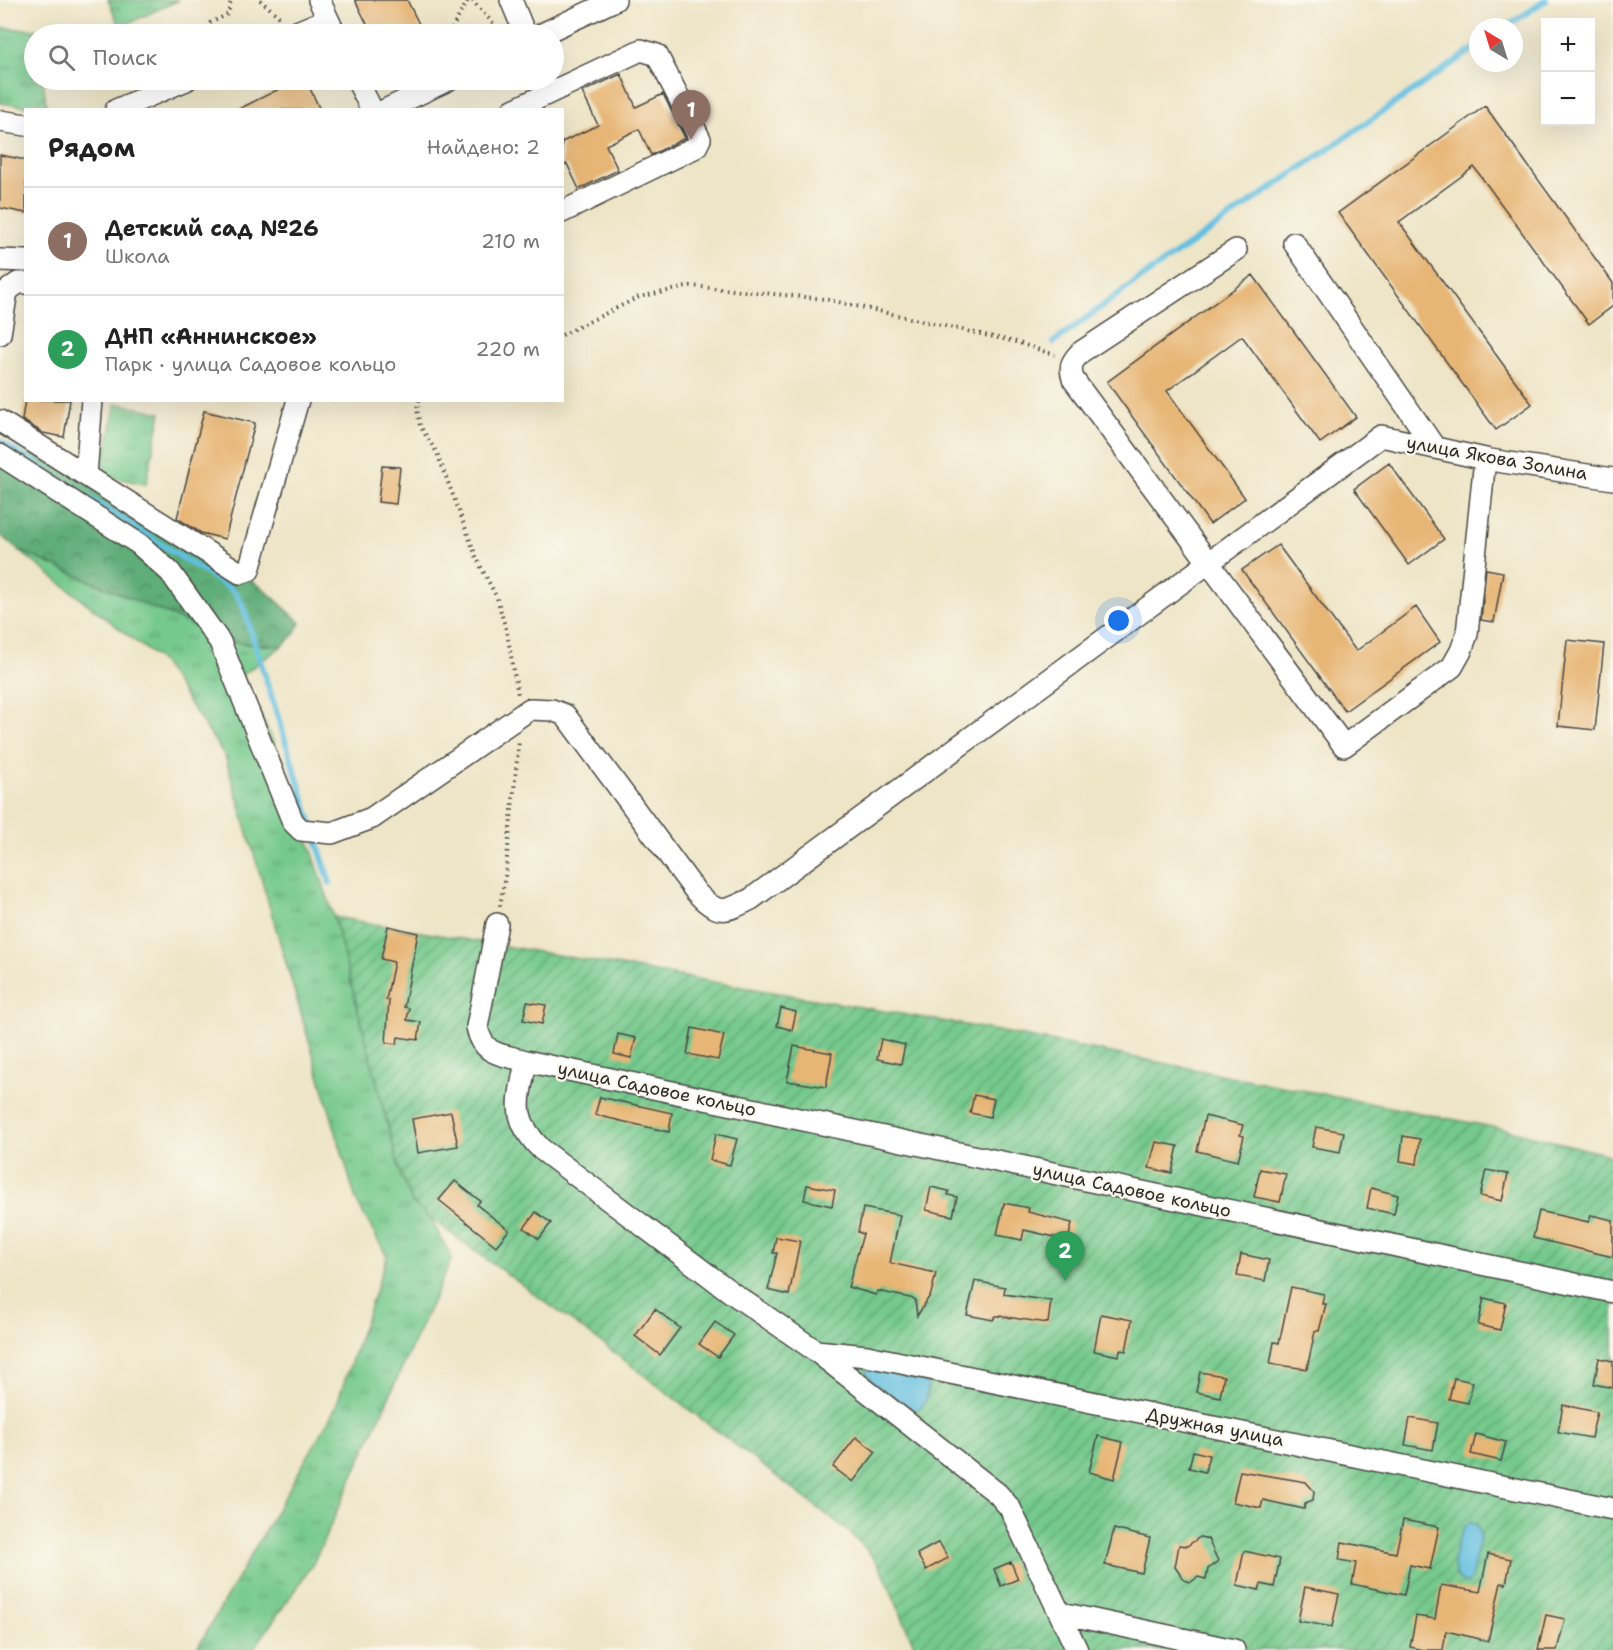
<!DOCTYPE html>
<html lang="ru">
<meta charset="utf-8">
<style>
body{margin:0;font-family:"Shantell Sans",sans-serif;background:#f2f2f2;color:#222}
.controls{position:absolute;right:18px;top:18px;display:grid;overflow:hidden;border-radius:0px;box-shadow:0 6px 24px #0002}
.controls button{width:54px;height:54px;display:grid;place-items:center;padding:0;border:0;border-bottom:2px solid #e0e0e0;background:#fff;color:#222;font:30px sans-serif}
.compass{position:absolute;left:1469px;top:18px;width:54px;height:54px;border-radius:50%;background:#fff;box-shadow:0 6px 24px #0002;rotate:322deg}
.you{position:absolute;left:1119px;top:621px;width:21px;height:21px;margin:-15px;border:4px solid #fff;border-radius:50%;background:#1a73e8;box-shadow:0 0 0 9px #1a73e833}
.badge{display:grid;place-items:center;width:39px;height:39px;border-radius:50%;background:#1f6fb2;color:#fff;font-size:20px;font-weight:700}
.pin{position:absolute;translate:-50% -50px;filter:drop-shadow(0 2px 3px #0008)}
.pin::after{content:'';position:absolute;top:32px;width:21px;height:18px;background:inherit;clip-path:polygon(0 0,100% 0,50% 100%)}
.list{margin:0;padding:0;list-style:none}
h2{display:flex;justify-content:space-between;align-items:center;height:78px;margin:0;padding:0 24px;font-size:26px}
h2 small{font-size:20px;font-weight:400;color:#767676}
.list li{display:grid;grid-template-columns:39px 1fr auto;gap:18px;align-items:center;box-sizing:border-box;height:108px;padding:0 24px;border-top:2px solid #e0e0e0}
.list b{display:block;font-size:22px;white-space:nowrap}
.list p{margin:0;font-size:20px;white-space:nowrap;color:#767676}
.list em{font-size:20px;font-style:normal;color:#767676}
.icon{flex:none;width:33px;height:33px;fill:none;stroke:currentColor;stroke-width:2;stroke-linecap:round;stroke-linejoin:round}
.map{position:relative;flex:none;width:1613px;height:1650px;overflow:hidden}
.search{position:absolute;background:#fff;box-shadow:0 6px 24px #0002;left:24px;top:24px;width:540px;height:66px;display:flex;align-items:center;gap:15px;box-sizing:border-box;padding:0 21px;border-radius:33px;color:#767676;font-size:22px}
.panel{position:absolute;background:#fff;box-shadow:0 6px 24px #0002;left:24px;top:108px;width:540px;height:294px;border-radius:0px}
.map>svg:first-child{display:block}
.grass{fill:url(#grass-tufts);stroke:#507a5c;stroke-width:1.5}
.forest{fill:url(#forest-crowns);stroke:#456c52;stroke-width:1.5}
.garden{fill:url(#garden-furrows);stroke:#507a5c;stroke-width:1.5}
.water{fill:#62bfe0;stroke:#467586;stroke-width:1.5}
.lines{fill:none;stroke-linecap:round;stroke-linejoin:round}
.stream{stroke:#62bfe0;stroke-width:6}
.building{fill:#e7b574}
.minor-casing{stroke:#484742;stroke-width:24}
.path{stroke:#484742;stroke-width:4;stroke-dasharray:1.5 4.5;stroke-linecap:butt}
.minor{stroke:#fff;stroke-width:21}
.labels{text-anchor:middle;stroke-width:4.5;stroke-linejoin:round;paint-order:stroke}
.street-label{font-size:18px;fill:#2b2b2b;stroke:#fbf7ec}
</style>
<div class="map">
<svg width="1613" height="1650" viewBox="0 0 1613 1650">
<defs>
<pattern id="grass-tufts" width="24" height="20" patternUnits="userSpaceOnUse" patternTransform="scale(1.5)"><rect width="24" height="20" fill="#74c98d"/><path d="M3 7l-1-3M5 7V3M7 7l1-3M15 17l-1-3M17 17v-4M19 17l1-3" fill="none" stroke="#5fa373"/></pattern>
<pattern id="forest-crowns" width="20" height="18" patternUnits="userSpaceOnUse" patternTransform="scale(1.5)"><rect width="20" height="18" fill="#5fad78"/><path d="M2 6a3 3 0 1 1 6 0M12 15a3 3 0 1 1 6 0" fill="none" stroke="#4f8d63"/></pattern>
<pattern id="garden-furrows" width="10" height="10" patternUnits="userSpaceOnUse" patternTransform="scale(1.5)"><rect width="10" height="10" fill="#74c98d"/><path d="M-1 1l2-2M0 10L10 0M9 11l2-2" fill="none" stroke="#5fa373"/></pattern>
</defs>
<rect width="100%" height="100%" fill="#fbf7ec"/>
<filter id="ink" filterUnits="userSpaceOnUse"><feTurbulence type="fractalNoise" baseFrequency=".0167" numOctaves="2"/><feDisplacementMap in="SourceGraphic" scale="12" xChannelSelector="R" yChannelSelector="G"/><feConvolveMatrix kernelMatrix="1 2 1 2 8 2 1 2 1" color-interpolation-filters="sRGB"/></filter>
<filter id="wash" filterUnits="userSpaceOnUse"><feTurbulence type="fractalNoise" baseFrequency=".008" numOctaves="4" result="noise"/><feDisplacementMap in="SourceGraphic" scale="24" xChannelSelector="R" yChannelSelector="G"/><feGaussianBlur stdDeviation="1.35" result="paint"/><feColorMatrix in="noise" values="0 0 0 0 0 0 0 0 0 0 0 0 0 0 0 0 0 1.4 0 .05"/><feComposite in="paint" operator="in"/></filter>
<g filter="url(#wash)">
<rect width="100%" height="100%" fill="#eee5c7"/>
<path class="grass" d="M 108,0 L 179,0 L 120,27 Z
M 0,28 L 37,30 L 38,34 L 34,34 L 34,80 L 43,80 L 47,109 L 0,103 Z
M 116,403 L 161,413 L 146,484 L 101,475 Z
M 18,550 L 235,643 L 282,646 L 242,675 L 281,758 L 334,917 L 400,1172 L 412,1202 L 431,1219 L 452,1258 L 313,1564 L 253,1650 L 196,1650 L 335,1409 L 387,1257 L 356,1200 L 225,756 L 161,661 Z"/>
<path class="forest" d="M 39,454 L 263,588 L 301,623 L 293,636 L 282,646 L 235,643 L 18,550 L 0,535 L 0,455 Z"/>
<path class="garden" d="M 334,917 L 977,1027 L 1513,1131 L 1613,1156 L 1613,1650 L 916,1650 L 882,1570 L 867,1550 L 848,1531 L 603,1344 L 431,1219 L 412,1202 L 400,1172 Z"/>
<path class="water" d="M 876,1369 L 923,1381 L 928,1385 C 927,1395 926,1410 914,1410 L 875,1384 L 866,1374 L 868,1370 Z
M 1470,1521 C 1488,1529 1477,1546 1475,1560 C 1473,1569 1473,1577 1468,1584 C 1443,1580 1457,1531 1470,1521 Z"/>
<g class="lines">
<path class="stream" d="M 1506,27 L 1546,0
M 1054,342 L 1128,287 L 1478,46
M 0,441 L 228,587 L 236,594 L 243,606 L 330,883"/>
</g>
<g id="blocks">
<path class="building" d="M 355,0 L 407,0 L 424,34 L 372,34 Z
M 621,74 L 636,107 L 663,94 L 685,138 L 651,155 L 639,129 L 606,145 L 618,170 L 579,189 L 567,164 L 562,166 L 562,142 L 598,125 L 582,92 Z
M 295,81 L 298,87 L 307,82 L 320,110 L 237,110 Z
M 1485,106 L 1613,283 L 1613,306 L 1589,324 L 1474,167 L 1399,222 L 1532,404 L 1496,430 L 1338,213 Z
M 0,155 L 26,160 L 26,213 L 0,208 Z
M 1253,275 L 1356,417 L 1320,443 L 1242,336 L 1167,391 L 1245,498 L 1210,524 L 1107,382 Z
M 25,400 L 70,400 L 64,437 L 43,433 L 22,420 Z
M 204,411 L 255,423 L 225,539 L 201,533 L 177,518 Z
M 1389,463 L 1444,539 L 1409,565 L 1354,489 Z
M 382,466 L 400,467 L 396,504 L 378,502 Z
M 1278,545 L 1356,651 L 1416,607 L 1440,642 L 1345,711 L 1242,570 Z
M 1486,569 L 1503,572 L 1494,622 L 1481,620 Z
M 1567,640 L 1604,644 L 1595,730 L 1558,726 Z
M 388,926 L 418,933 L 404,1007 L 409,1008 L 407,1020 L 421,1022 L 418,1040 L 398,1037 L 397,1044 L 386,1043 L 389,1000 L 386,1000 L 394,962 L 381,959 Z
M 527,1002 L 546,1005 L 542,1024 L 523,1020 Z
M 781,1008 L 796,1012 L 792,1030 L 777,1026 Z
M 692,1028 L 724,1035 L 718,1060 L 687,1054 Z
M 618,1034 L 636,1038 L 631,1058 L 614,1054 Z
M 881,1039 L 905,1045 L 901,1064 L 877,1059 Z
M 794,1046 L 832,1053 L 826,1087 L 787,1081 Z
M 974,1095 L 994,1099 L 990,1117 L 970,1113 Z
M 600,1097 L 672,1113 L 669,1132 L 595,1115 Z
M 451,1112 L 458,1146 L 418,1153 L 412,1119 Z
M 1205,1116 L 1243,1125 L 1240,1135 L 1244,1136 L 1238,1161 L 1197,1151 Z
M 1316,1127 L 1344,1132 L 1340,1152 L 1312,1147 Z
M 716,1134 L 737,1139 L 730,1165 L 710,1160 Z
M 1403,1136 L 1420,1139 L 1417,1164 L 1400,1161 Z
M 1156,1142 L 1178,1146 L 1172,1173 L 1149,1168 Z
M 1260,1169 L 1286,1174 L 1280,1202 L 1254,1197 Z
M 1486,1170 L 1508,1174 L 1502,1201 L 1480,1196 Z
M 455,1181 L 480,1201 L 477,1205 L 509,1230 L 496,1246 L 439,1200 Z
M 807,1185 L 835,1190 L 832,1206 L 804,1200 Z
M 931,1187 L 949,1191 L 948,1195 L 957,1197 L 953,1216 L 926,1210 Z
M 1371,1188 L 1398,1195 L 1394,1214 L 1367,1208 Z
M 1004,1203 L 1029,1208 L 1028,1212 L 1072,1223 L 1068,1240 L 1024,1230 L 1022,1240 L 997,1235 Z
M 863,1208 L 900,1215 L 890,1263 L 936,1273 L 931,1294 L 917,1316 L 915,1299 L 878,1291 L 876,1295 L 848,1287 L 863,1234 L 858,1232 Z
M 1539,1211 L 1589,1222 L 1591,1215 L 1613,1220 L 1613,1257 L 1533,1238 Z
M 536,1212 L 551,1223 L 539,1239 L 524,1228 Z
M 776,1237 L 800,1241 L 789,1295 L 768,1290 L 777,1253 L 773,1253 Z
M 1241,1254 L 1269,1260 L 1265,1281 L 1237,1276 Z
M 975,1281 L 1005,1287 L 1004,1294 L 1051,1301 L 1048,1323 L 999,1316 L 996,1316 L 993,1320 L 967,1315 Z
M 1291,1287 L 1324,1294 L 1322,1304 L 1326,1304 L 1319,1331 L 1315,1331 L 1307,1369 L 1270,1364 L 1274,1342 L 1279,1343 Z
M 1484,1298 L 1506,1303 L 1500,1330 L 1478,1325 Z
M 655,1309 L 680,1328 L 660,1355 L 635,1336 Z
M 1101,1314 L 1132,1320 L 1126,1351 L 1120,1350 L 1119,1356 L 1094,1351 Z
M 715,1322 L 734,1335 L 718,1357 L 699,1344 Z
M 1599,1358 L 1613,1361 L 1613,1388 L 1594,1384 Z
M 1200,1372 L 1224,1376 L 1220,1397 L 1196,1392 Z
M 1454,1378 L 1473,1382 L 1468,1403 L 1449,1399 Z
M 1563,1405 L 1597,1412 L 1591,1438 L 1558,1432 Z
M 1410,1418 L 1438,1423 L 1433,1450 L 1405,1445 Z
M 1476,1434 L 1506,1442 L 1501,1461 L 1471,1454 Z
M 1098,1436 L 1123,1442 L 1114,1479 L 1089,1472 Z
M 856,1437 L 876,1452 L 853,1482 L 833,1467 Z
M 1193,1451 L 1209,1455 L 1205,1472 L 1189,1468 Z
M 1240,1471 L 1306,1482 L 1314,1491 L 1313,1500 L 1305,1503 L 1304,1509 L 1263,1500 L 1261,1508 L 1233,1502 Z
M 1403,1520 L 1439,1527 L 1430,1569 L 1410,1565 L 1404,1595 L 1352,1584 L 1356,1563 L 1339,1560 L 1342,1542 L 1396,1553 Z
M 1114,1529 L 1150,1538 L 1142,1573 L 1105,1565 Z
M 1200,1537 L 1208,1539 L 1218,1561 L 1208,1569 L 1206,1579 L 1198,1577 L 1191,1582 L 1184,1580 L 1175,1567 L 1179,1545 L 1187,1546 Z
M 939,1542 L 948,1558 L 926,1570 L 917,1554 Z
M 1244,1551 L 1280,1559 L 1274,1587 L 1261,1584 L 1259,1590 L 1237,1585 Z
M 1488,1554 L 1511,1559 L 1506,1584 L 1501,1583 L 1488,1641 L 1446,1631 L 1443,1650 L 1424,1650 L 1410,1647 L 1416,1616 L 1435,1619 L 1441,1585 L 1480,1592 Z
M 1011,1562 L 1018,1579 L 1001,1586 L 994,1569 Z
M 1305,1587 L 1339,1594 L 1332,1627 L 1298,1621 Z
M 1546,1615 L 1565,1619 L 1557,1650 L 1538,1650 Z"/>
</g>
</g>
<g filter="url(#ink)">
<use href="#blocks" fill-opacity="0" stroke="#484742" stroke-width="1.5"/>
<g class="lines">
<defs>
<path id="minor" d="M 319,0 L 335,34
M 511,0 L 525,34
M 292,34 L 328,19
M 542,34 L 615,0
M 357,80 L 372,110
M 116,110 L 186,80
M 385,110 L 448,80
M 513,110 L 641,50 L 657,55 L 700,139 L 696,147 L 562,212
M 0,121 L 26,125
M 1294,243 L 1435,448
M 1236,250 L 1081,352 C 1072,361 1069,366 1073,379 L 1344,746 L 1452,667 L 1461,651 L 1467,634 L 1485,459
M 0,260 L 26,261
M 0,334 L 7,291 L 18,283 L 26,283
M 0,421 L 240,573 L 249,570 L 298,400
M 0,455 L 139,544 L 170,572 L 220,642 L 293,822 L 301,830 L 332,833 L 372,818 L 530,709 L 552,710 L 565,715 L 696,892 C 718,916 725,912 751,899 L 1381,436 L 1490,460 L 1613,479
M 86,475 L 92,400
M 497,924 L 477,1027 C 483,1056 501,1054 526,1061 L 1613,1292
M 526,1061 C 519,1101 510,1117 541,1149 L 732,1293 L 816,1351 L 998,1494 L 1010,1508 L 1077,1650
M 816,1351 L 867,1356 L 1613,1509
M 1061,1613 L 1234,1650"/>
</defs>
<use href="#minor" class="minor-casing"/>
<path class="path" d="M 260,0 L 282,19
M 472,0 L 499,30
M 205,34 L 210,23 L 228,14 L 231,0
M 449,34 L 468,0
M 562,335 L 639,297 L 691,286 L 825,299 L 1016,342 L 1055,355
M 419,400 L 417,409 L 420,426 L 437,453 L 477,559 L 497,598 L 507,633 L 518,695
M 500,906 L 505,877 L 519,741"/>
<use href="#minor" class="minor"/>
</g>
</g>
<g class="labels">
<g class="street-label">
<text transform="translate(1497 458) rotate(10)" y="6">улица Якова Золина</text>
<text transform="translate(657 1089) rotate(12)" y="6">улица Садовое кольцо</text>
<text transform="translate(1132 1190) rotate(12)" y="6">улица Садовое кольцо</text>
<text transform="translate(1215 1427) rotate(11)" y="6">Дружная улица</text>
</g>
</g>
</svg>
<div class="controls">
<button>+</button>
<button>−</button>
</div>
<svg class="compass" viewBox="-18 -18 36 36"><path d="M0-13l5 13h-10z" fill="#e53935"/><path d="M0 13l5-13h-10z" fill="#767676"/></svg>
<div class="you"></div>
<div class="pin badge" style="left:691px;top:140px;background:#8d6e63">1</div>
<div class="pin badge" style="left:1065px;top:1281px;background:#2e9e5b">2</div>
<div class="search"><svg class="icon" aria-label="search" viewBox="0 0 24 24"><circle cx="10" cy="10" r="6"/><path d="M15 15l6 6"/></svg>Поиск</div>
<section class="panel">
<h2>Рядом<small>Найдено: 2</small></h2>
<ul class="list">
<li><span class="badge" style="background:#8d6e63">1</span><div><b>Детский сад №26</b><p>Школа</p></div><em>210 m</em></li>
<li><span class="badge" style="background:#2e9e5b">2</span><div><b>ДНП «Аннинское»</b><p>Парк · улица Садовое кольцо</p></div><em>220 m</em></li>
</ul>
</section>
</div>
